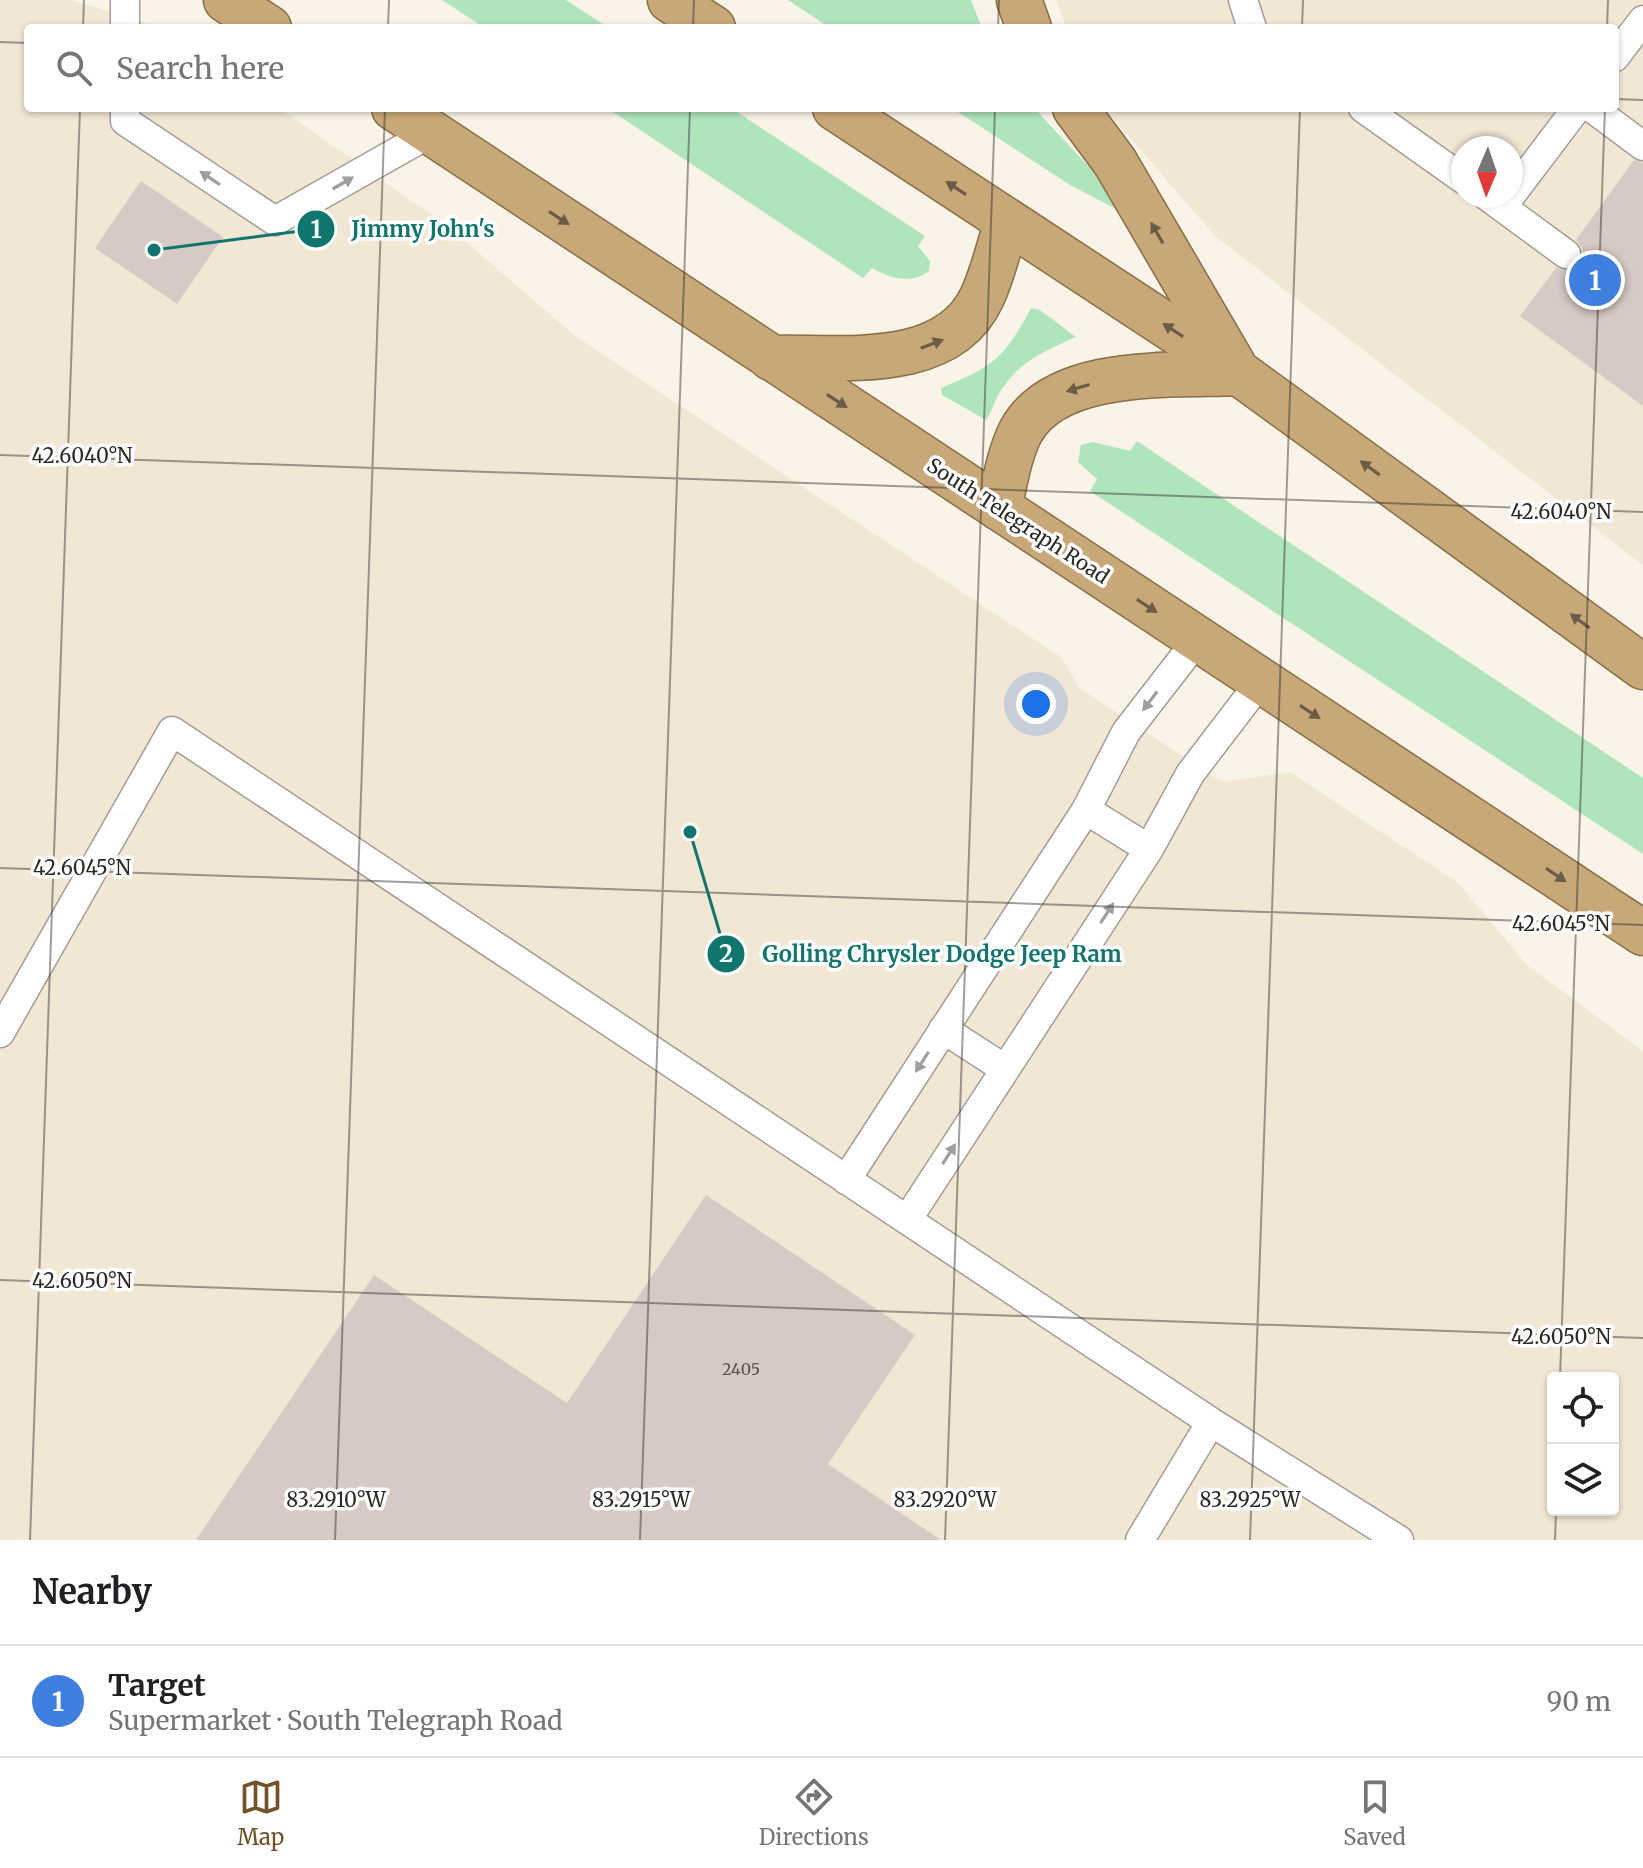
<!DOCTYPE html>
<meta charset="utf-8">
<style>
body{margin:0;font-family:Merriweather,serif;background:#f2f2f2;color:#202124}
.controls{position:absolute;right:24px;bottom:24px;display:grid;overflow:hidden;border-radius:8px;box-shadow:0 2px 6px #0004}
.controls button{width:72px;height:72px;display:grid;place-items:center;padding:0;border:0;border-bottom:2px solid #e0e0e0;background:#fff;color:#202124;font:40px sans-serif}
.compass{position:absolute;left:1451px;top:136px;width:72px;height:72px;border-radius:50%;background:#fff;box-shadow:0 2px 6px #0004;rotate:182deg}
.you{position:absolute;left:1036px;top:704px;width:28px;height:28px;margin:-20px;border:6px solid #fff;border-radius:50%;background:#1a73e8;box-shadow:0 0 0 12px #1a73e833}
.badge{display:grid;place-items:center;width:52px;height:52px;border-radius:50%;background:#725228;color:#fff;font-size:26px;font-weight:700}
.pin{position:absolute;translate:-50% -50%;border:4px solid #fff;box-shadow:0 2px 8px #0006}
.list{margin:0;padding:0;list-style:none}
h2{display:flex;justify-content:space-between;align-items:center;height:104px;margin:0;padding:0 32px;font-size:34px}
h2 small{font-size:26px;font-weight:400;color:#757577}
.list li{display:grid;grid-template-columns:52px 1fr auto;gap:24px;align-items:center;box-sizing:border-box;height:112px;padding:0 32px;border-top:2px solid #e0e0e0}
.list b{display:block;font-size:30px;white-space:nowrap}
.list p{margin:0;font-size:26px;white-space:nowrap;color:#757577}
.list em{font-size:26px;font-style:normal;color:#757577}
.icon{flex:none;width:44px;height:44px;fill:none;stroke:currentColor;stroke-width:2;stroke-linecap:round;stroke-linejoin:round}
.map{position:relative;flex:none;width:1643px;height:1540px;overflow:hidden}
.search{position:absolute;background:#fff;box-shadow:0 2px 6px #0004;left:24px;right:24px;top:24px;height:88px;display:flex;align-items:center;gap:20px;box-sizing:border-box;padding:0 28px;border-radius:8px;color:#757577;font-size:30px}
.sheet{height:216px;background:#fff}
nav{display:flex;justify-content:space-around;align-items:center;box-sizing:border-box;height:112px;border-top:2px solid #e0e0e0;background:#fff;font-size:22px;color:#757577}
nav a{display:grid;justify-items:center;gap:4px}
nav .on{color:#725228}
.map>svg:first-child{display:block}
.built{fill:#f2e7d5;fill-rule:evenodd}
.green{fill:#afe5bd}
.building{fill:#d7cac4}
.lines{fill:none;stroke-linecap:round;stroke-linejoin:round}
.service-casing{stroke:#a49d93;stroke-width:31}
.trunk-casing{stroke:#886e46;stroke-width:47}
.service{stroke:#fff;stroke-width:28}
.trunk{stroke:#c8a878;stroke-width:44}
.oneway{fill:#a09f9d}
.oneway2{fill:#6a5c46}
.ticks{fill:none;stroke:#2c2a25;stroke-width:2;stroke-opacity:0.45}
.labels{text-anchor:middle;stroke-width:7;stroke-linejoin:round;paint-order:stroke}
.number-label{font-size:16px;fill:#57524d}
.street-label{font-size:20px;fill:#2c2a25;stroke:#fff}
.ticks-label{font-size:20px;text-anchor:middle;fill:#2c2a25;stroke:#fff;stroke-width:7;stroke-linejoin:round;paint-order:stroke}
.leader{fill:none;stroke:#0f766e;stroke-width:3}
.callout-dot{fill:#0f766e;stroke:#fff;stroke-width:3}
.mark-label{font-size:24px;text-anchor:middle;font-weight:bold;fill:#fff}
.callout-label{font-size:22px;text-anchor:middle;font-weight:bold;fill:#0f766e;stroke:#fff;stroke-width:7;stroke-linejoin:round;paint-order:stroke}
</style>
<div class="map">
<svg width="1643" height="1540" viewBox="0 0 1643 1540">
<rect width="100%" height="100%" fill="#faf3e8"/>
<path class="built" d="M 0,0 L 72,0 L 161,28 L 28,28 L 28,108 L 279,108 L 450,228 L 575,336 L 1062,658 L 1079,688 L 1222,782 L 1290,772 L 1457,882 L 1528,966 L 1643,1051 L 1643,1540 L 0,1540 ZM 1553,1378 L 1613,1378 L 1613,1510 L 1553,1510 Z
M 1056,0 L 1643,0 L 1643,565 L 1216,237 L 1104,108 L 1615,108 L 1615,28 L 1067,28 ZM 1463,148 L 1511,148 L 1511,196 L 1463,196 Z"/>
<path class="green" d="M 442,0 L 566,0 L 609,28 L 485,28 Z
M 788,0 L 971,0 L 982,28 L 830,28 Z
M 607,108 L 731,108 L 925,236 L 918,246 L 930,261 L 929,271 C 912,285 889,278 872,268 L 863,278 Z
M 952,108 L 1034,108 L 1121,201 L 1122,212 L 1070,185 Z
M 1031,308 L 1040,310 L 1076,337 C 1045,351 1019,361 1000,392 C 994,401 992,412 986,420 L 942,395 L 941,388 C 993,367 1004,359 1031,308 Z
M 1137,441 L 1643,778 L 1643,854 L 1090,491 L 1097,479 L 1078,462 L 1081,445 L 1093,442 L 1130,451 Z"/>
<path class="building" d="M 1634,160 L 1643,163 L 1643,406 L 1520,316 L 1556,268 L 1572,270 L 1580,263 L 1582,248 L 1576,240 Z
M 141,181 L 223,237 L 177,304 L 95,248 Z
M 706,1195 L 915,1335 L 828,1464 L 941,1540 L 196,1540 L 374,1275 L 567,1403 Z"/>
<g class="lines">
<defs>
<path id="service" d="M 1243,0 L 1252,28
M 125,28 L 125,0
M 1615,57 L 1643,20
M 125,108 L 125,121 L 275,221 L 432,132
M 1363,108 L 1463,179
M 1592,108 L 1643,146
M 1511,195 L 1577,108
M 1487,196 L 1566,254
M 1086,810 L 1149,849
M 943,1029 L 1005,1069
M 0,1033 L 172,731 L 1211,1422 L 1399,1540
M 846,1180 L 1086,810 L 1126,732 L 1198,639
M 907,1220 L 1149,849 L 1190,774 L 1261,681
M 1140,1540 L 1211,1422"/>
<path id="trunk" d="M 226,0 L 269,28
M 670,0 L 713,28
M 1019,0 L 1029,28
M 394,108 L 1643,933
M 835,108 L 1239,373 L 1643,667
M 1075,108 L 1115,162 L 1233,364
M 771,358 C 840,356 947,373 982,297 C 993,274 999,246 1007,221
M 999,508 C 1005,483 1009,454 1021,431 C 1057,366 1174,376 1239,373"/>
</defs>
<use href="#service" class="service-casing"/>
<use href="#trunk" class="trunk-casing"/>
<use href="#service" class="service"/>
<use href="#trunk" class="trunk"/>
</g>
<defs><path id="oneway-solid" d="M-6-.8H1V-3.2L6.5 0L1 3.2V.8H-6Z" transform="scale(2)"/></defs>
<g class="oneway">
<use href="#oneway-solid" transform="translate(210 178) rotate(-146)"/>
<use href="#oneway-solid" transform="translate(343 183) rotate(-30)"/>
<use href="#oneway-solid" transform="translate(1150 701) rotate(127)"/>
<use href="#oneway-solid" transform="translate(1107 913) rotate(-57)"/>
<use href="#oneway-solid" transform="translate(922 1062) rotate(123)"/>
<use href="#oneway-solid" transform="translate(949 1154) rotate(-57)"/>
</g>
<g class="oneway2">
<use href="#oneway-solid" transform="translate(956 188) rotate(-147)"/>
<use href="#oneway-solid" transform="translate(559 218) rotate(33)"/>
<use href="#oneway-solid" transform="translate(1157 233) rotate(-120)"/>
<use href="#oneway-solid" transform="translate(1173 330) rotate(-147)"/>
<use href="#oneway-solid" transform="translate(932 344) rotate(-21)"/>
<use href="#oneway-solid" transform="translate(1078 388) rotate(163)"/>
<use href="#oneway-solid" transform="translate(837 401) rotate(33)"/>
<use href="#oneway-solid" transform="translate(1370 468) rotate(-144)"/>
<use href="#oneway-solid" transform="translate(1147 606) rotate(33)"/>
<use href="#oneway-solid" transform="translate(1580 621) rotate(-144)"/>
<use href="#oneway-solid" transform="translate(1310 712) rotate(33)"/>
<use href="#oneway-solid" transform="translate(1556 875) rotate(34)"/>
</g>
<path class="ticks" d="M 83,28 L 84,0M 388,28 L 389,0M 693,28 L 694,0M 998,28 L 999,0M 1302,28 L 1303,0M 1607,28 L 1608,0M 0,42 L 28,43M 1615,99 L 1643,100M 0,455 L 1643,512M 0,868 L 1643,925M 0,1280 L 1643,1338M 1560,1378 L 1605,108M 30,1540 L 80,108M 335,1540 L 385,108M 640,1540 L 690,108M 945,1540 L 995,108M 1250,1540 L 1300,108M 1555,1540 L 1556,1510"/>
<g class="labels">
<g class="number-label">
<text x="741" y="1375">2405</text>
</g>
<g class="street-label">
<text transform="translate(1018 521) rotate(33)" y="7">South Telegraph Road</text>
</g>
</g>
<g class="ticks-label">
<text x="82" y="463">42.6040°N</text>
<text x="1561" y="519">42.6040°N</text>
<text x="82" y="875">42.6045°N</text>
<text x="1561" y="931">42.6045°N</text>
<text x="82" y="1288">42.6050°N</text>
<text x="1561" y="1344">42.6050°N</text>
<text x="336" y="1507">83.2910°W</text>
<text x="641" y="1507">83.2915°W</text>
<text x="945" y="1507">83.2920°W</text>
<text x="1250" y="1507">83.2925°W</text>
</g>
<path class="leader" d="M154 250L316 229M690 832L726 954"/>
<g class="callout-dot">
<circle cx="154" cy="250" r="8"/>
<circle cx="690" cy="832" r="8"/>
<circle cx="316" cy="229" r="20"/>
<circle cx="726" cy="954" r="20"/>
</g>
<g class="mark-label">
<text x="316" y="238">1</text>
<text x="726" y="962">2</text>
</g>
<g class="callout-label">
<text x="423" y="237">Jimmy John's</text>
<text x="942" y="962">Golling Chrysler Dodge Jeep Ram</text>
</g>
</svg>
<div class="controls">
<button><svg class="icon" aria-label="locate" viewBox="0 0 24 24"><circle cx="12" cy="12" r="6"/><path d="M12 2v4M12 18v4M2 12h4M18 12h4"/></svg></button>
<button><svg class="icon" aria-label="layers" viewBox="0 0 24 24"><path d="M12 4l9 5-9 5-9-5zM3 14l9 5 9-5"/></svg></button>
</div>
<svg class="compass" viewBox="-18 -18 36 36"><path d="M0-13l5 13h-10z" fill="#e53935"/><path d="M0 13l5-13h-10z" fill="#757577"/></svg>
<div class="you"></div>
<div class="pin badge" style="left:1595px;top:280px;background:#3f7fe0">1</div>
<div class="search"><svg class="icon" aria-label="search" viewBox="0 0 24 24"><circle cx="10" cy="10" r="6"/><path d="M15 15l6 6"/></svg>Search here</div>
</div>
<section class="sheet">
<h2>Nearby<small></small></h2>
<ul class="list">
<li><span class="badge" style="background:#3f7fe0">1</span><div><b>Target</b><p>Supermarket · South Telegraph Road</p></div><em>90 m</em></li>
</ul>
</section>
<nav>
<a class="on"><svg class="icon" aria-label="map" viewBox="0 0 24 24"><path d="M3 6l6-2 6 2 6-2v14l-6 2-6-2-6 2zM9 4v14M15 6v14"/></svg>Map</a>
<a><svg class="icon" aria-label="directions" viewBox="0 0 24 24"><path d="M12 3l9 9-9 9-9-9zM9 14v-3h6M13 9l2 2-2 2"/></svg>Directions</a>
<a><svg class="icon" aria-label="saved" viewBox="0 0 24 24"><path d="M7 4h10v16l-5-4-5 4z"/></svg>Saved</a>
</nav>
